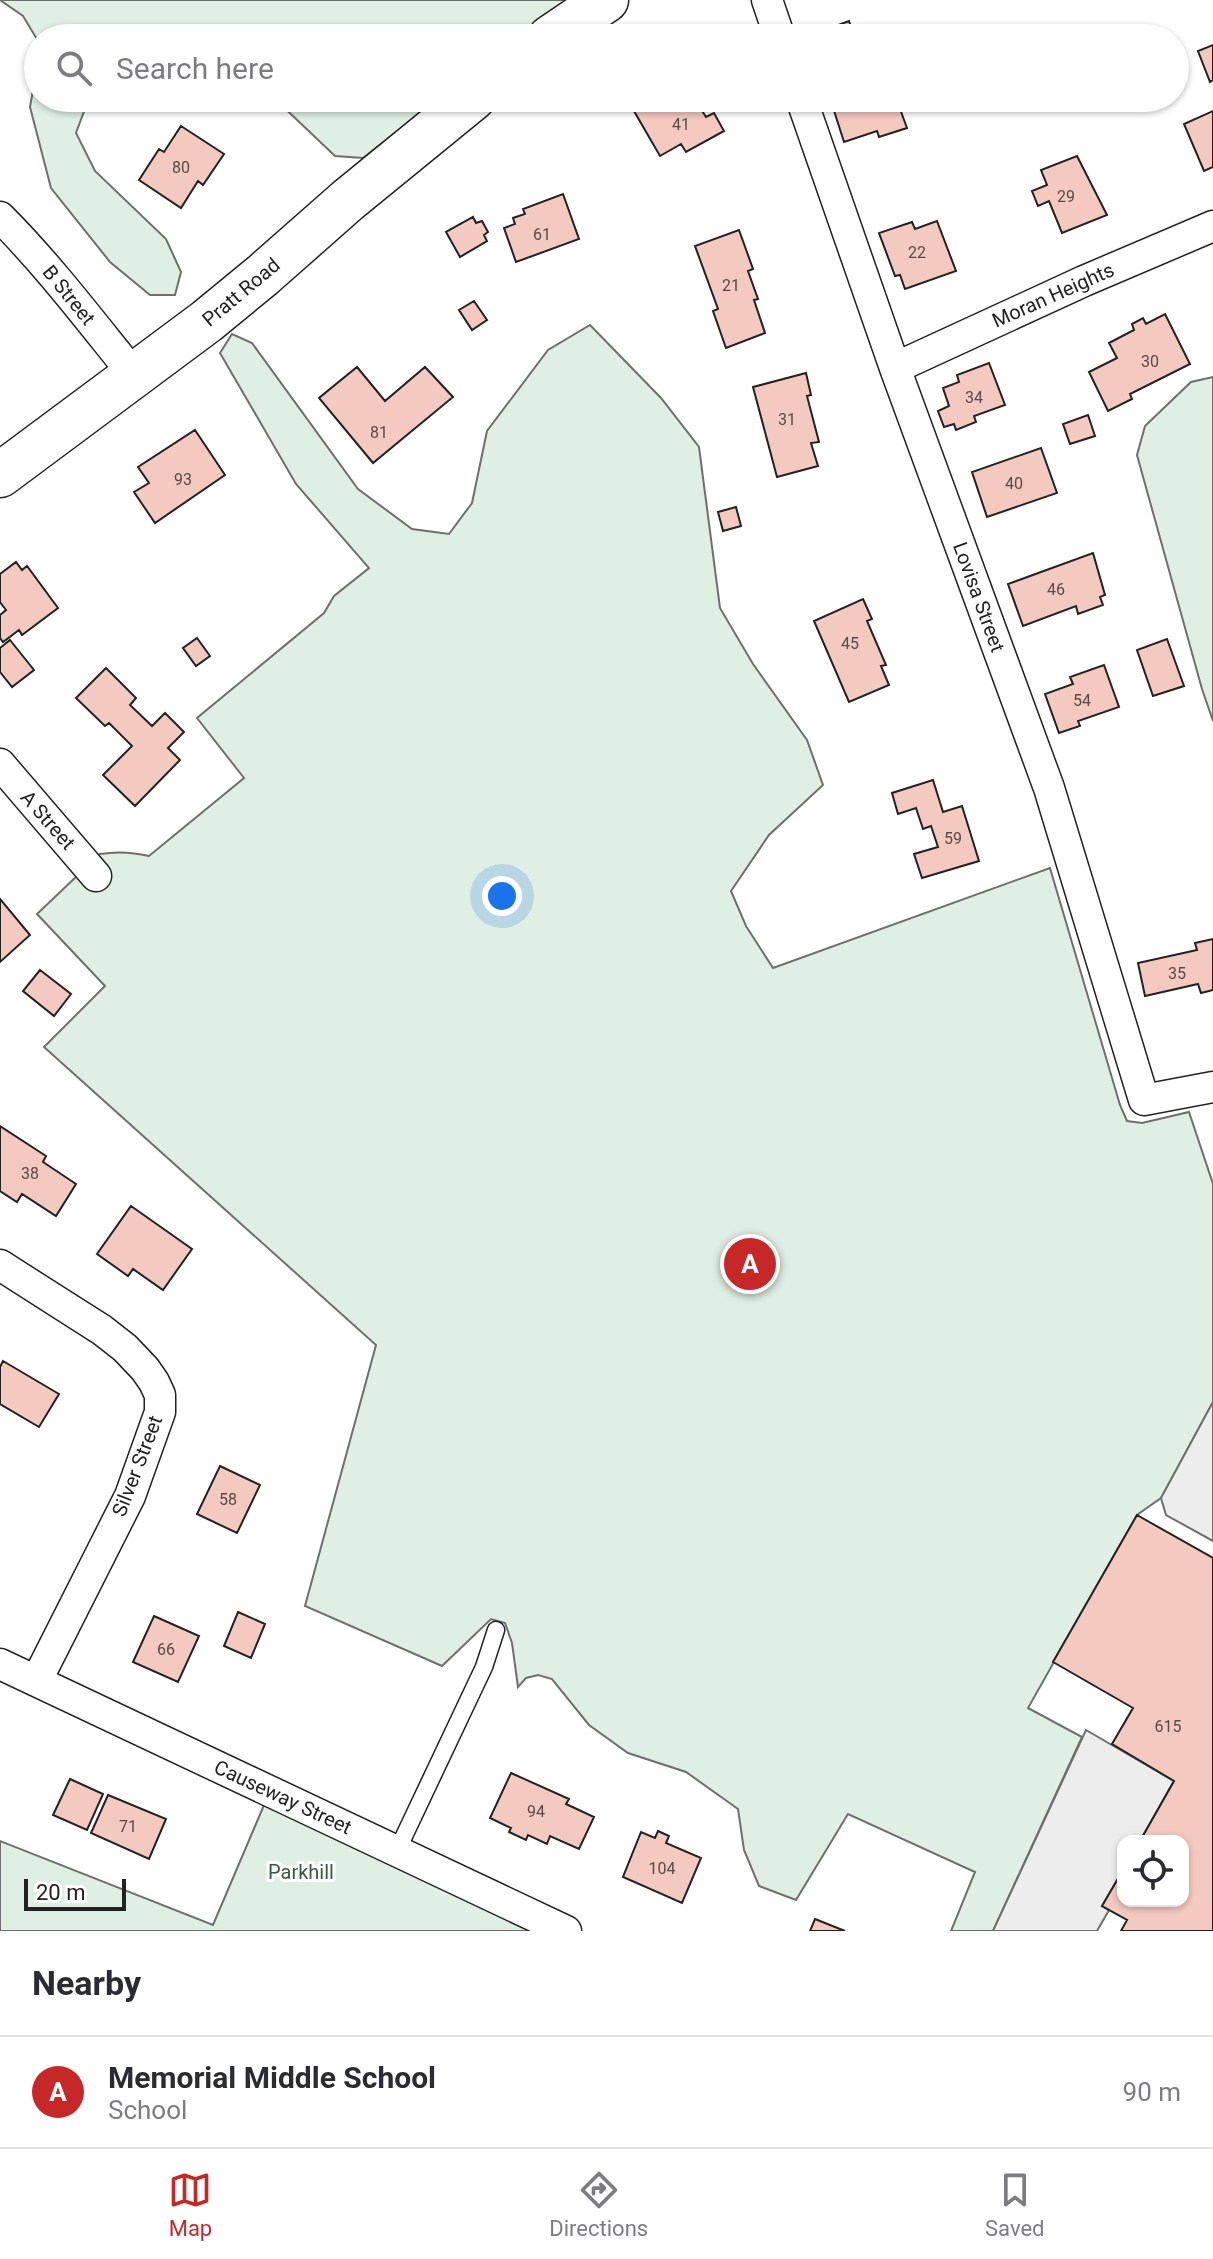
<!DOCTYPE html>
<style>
body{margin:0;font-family:Roboto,sans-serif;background:#f2f2f3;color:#2b2b33}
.controls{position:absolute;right:24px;bottom:24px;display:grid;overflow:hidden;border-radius:16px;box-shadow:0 2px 6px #0004}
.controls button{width:72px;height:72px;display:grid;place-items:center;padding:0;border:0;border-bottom:2px solid #e1e1e2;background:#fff;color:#2b2b33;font:40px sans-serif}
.scale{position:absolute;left:24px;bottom:20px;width:102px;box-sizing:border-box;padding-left:8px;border:4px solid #222;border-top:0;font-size:22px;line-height:28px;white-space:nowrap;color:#222;-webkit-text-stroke:6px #fff;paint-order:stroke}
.you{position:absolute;left:502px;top:896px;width:28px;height:28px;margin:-20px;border:6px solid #fff;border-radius:50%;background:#1a73e8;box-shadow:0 0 0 12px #1a73e833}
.badge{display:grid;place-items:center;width:52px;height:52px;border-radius:50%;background:#c62828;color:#fff;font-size:26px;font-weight:700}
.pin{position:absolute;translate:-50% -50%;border:4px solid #fff;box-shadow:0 2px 8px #0006}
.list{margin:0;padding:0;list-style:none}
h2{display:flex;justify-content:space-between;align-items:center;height:104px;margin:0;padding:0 32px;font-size:34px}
h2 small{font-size:26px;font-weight:400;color:#7c7c81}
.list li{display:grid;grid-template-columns:52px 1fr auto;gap:24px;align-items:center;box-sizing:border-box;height:112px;padding:0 32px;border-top:2px solid #e1e1e2}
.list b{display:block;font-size:30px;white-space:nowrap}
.list p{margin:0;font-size:26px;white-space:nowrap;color:#7c7c81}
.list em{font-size:26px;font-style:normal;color:#7c7c81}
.icon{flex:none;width:44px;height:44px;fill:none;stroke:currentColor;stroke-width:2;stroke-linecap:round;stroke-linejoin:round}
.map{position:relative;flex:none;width:1213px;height:1931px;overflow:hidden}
.search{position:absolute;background:#fff;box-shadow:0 2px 6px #0004;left:24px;right:24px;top:24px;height:88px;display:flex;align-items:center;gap:20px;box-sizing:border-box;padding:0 28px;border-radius:44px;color:#7c7c81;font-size:30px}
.sheet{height:216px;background:#fff}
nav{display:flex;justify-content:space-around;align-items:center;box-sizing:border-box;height:112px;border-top:2px solid #e1e1e2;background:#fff;font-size:22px;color:#7c7c81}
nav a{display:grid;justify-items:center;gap:4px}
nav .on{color:#c62828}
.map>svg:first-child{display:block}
.green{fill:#e0efe3;stroke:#6f6f6f;stroke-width:2}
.parking{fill:#ededed;stroke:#6f6f6f;stroke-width:2}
.building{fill:#f3c9c0;stroke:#222;stroke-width:2}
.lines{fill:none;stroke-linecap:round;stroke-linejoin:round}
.lane-casing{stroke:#222;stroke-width:19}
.street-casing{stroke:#222;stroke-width:33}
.secondary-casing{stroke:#222;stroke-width:47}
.lane{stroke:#fff;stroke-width:16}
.street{stroke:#fff;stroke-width:30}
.secondary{stroke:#fff;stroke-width:44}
.labels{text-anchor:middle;stroke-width:6;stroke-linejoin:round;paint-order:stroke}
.number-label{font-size:16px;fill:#564c4a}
.street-label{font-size:20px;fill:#222;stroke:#fff}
.park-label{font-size:20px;fill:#2f5e38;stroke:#fff}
</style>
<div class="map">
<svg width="1213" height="1931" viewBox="0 0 1213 1931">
<rect width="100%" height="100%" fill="#fff"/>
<path class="green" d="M 0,0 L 567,0 L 518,38 L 200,38 L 182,28 L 132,38 L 38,38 L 38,41 L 23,16 Z
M 38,61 L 38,98 L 89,98 L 76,133 L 95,171 L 166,239 L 181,272 L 175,295 L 150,295 L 110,262 L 51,188 L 30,107 Z
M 274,98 L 440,98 L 363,158 L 335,156 Z
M 590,325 L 661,398 L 699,447 L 720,608 L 753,664 L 807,740 L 823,785 L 769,835 L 731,891 L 746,926 L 773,968 L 1050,868 L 1120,1105 L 1127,1121 L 1142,1123 L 1189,1112 L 1213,1184 L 1213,1402 L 1161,1498 L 1137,1515 L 1028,1708 L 1082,1737 L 993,1931 L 951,1931 L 975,1872 L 848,1814 L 796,1900 L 759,1886 L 744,1850 L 738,1809 L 686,1772 L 628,1753 L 589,1725 L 552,1679 L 538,1675 L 526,1678 L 518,1687 L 512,1643 L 505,1623 L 491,1619 L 442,1666 L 305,1606 L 376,1345 L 44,1047 L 105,986 L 37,914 L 100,854 C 118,851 132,852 149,856 L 244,778 L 197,718 L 324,613 L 334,596 L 369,568 L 296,484 L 220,353 L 232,334 L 252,343 L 358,489 L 412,529 L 449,534 L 472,503 L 487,431 L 548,350 Z
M 1213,377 L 1213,721 L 1202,689 L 1137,455 L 1145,426 L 1191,382 Z
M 270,1791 L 562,1931 L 0,1931 L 0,1841 L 213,1925 Z"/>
<path class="parking" d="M 1213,1402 L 1213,1541 L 1166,1515 L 1161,1498 Z
M 1086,1730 L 1174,1781 L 1140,1841 L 1123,1841 L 1123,1870 L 1102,1906 L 1109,1910 L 1097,1931 L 993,1931 Z"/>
<path class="building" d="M 849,21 L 855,38 L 815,38 L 814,34 Z
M 1213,45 L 1213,80 L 1210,82 L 1198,51 Z
M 657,98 L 694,98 L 706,117 L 714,113 L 724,131 L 686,152 L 681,144 L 660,156 L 634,111 Z
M 830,98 L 896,98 L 907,128 L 879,137 L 877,131 L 844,142 Z
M 1213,111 L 1213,167 L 1204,171 L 1184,124 Z
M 181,126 L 224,154 L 203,185 L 198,181 L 181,208 L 139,180 L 159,149 L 164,152 Z
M 1077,156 L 1107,215 L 1062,233 L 1049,201 L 1038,206 L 1032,191 L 1047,185 L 1041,170 Z
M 563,194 L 579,239 L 516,262 L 504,228 L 515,224 L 513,218 L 525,214 L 523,209 Z
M 473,217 L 476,223 L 482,221 L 488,232 L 484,235 L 487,241 L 460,257 L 446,232 Z
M 937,221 L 956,271 L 905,289 L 900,275 L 895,276 L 879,233 L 912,222 L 915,229 Z
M 739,230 L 753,269 L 748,271 L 758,299 L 754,300 L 765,333 L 726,348 L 713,311 L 718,309 L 695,246 Z
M 474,301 L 487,320 L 472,330 L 459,310 Z
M 1165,314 L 1190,364 L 1130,394 L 1132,399 L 1108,411 L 1089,372 L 1117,358 L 1109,343 L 1134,330 L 1132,324 L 1143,318 L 1146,324 Z
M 989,363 L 1005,405 L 974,416 L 976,422 L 956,430 L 954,424 L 944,427 L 938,411 L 949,406 L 943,388 L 959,382 L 957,375 Z
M 357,367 L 385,401 L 425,367 L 453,397 L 373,463 L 319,398 Z
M 806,373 L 811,395 L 807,396 L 819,442 L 811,443 L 818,466 L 777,477 L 753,387 Z
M 1088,415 L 1095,436 L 1070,444 L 1063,424 Z
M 195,430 L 225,475 L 155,523 L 134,492 L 149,483 L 138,467 Z
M 1041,448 L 1057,493 L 987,517 L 972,472 Z
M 736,507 L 741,526 L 723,531 L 718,512 Z
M 1093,553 L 1105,595 L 1100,597 L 1103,605 L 1078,614 L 1076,606 L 1023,626 L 1008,584 Z
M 16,562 L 22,570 L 27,566 L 58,608 L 22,635 L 19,630 L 3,642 L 0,638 L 0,615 L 6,610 L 0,602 L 0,574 Z
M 863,599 L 872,619 L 867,621 L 886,665 L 881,666 L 889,685 L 849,702 L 814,621 Z
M 197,638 L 210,656 L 196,666 L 183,648 Z
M 1167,639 L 1184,686 L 1153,696 L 1137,650 Z
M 10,640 L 34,670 L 12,687 L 0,672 L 0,648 Z
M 1104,665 L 1119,707 L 1078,721 L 1080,726 L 1059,733 L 1045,694 L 1073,684 L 1070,677 Z
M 106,668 L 136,698 L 130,705 L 152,726 L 165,713 L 184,732 L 168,748 L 180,760 L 135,806 L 103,775 L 132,746 L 109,723 L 105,726 L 76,698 Z
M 933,780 L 943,812 L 962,806 L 979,861 L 922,878 L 914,854 L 938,847 L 931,826 L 923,829 L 916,808 L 898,814 L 892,793 Z
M 0,899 L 30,935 L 0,962 Z
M 1213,939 L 1213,990 L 1201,993 L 1198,984 L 1145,996 L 1138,963 L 1197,950 L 1195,943 Z
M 40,970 L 71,994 L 54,1016 L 23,991 Z
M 0,1126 L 46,1156 L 43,1162 L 76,1184 L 56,1216 L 22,1194 L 17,1202 L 0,1191 Z
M 131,1206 L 192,1249 L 163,1290 L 133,1269 L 128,1276 L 97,1254 Z
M 3,1361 L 59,1394 L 39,1427 L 0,1404 L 0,1367 Z
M 220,1466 L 260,1485 L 237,1533 L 197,1514 Z
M 1137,1515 L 1213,1558 L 1213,1931 L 1121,1931 L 1127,1920 L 1102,1906 L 1123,1870 L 1123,1901 L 1183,1901 L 1183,1841 L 1140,1841 L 1174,1781 L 1112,1744 L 1133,1708 L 1053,1662 Z
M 238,1612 L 265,1624 L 251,1658 L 224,1646 Z
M 154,1616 L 199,1636 L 178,1682 L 133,1662 Z
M 511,1773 L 569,1799 L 566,1804 L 594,1817 L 579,1849 L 550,1836 L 547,1844 L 528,1835 L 526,1840 L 509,1832 L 511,1828 L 490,1818 Z
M 70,1779 L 103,1794 L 87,1830 L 53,1815 Z
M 108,1795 L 166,1819 L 149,1859 L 91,1833 Z
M 658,1831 L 669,1836 L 666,1843 L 701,1858 L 682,1903 L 623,1877 L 641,1832 L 655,1838 Z
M 815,1919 L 845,1931 L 810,1931 Z"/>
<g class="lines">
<defs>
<path id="lane" d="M 397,1851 L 484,1667 L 496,1630"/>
<path id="street" d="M 767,0 L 780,38
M 801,98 L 895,368 L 1049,788 L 1144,1100 L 1213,1087
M 0,217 C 49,266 91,322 135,376
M 895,368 L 1084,281 L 1213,226
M 0,764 L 96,876
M 0,1265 L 102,1330 L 125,1348 L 145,1369 L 154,1382 L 160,1395 L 160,1412 L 130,1496 L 37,1680
M 0,1664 L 566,1931"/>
<path id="secondary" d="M 550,38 L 606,0
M 0,475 L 207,321 L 263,275 L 348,200 L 473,98"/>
</defs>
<use href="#lane" class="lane-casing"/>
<use href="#street" class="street-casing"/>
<use href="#secondary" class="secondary-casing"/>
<use href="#lane" class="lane"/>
<use href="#street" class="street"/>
<use href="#secondary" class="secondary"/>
</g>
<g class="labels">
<g class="number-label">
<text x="681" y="130">41</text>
<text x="181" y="173">80</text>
<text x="1066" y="202">29</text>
<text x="542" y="240">61</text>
<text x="917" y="258">22</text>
<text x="731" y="291">21</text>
<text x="1150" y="367">30</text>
<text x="974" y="403">34</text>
<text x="787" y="425">31</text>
<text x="379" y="438">81</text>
<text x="183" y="485">93</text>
<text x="1014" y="489">40</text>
<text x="1056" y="595">46</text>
<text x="850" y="649">45</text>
<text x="1082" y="706">54</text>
<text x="953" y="844">59</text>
<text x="1177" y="979">35</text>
<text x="30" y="1179">38</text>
<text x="228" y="1505">58</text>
<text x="166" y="1655">66</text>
<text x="1168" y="1732">615</text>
<text x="536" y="1817">94</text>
<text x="128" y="1832">71</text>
<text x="662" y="1874">104</text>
</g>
<g class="street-label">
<text transform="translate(241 292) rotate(-40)" y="7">Pratt Road</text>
<text transform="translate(69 295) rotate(51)" y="7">B Street</text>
<text transform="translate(1053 295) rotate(-24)" y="7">Moran Heights</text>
<text transform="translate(979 597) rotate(70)" y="7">Lovisa Street</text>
<text transform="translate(48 820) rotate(49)" y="7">A Street</text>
<text transform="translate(137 1466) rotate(-69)" y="7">Silver Street</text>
<text transform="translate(283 1797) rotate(25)" y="7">Causeway Street</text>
</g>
<g class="park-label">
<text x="301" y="1879">Parkhill</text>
</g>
</g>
</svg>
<div class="controls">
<button><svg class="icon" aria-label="locate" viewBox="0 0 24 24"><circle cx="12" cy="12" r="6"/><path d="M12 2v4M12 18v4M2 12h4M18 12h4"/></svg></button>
</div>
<div class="scale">20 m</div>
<div class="you"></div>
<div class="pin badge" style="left:750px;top:1264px">A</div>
<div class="search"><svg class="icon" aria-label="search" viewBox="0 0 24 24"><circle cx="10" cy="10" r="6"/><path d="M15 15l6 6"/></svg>Search here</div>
</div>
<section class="sheet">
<h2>Nearby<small></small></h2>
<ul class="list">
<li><span class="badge">A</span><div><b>Memorial Middle School</b><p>School</p></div><em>90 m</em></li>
</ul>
</section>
<nav>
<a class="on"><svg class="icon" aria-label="map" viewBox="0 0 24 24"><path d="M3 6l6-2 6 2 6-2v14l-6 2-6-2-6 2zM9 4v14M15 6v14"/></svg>Map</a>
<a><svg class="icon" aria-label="directions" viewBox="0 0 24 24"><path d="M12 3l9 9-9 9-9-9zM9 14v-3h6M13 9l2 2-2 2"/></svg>Directions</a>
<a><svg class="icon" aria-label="saved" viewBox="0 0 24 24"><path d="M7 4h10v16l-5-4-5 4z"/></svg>Saved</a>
</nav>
